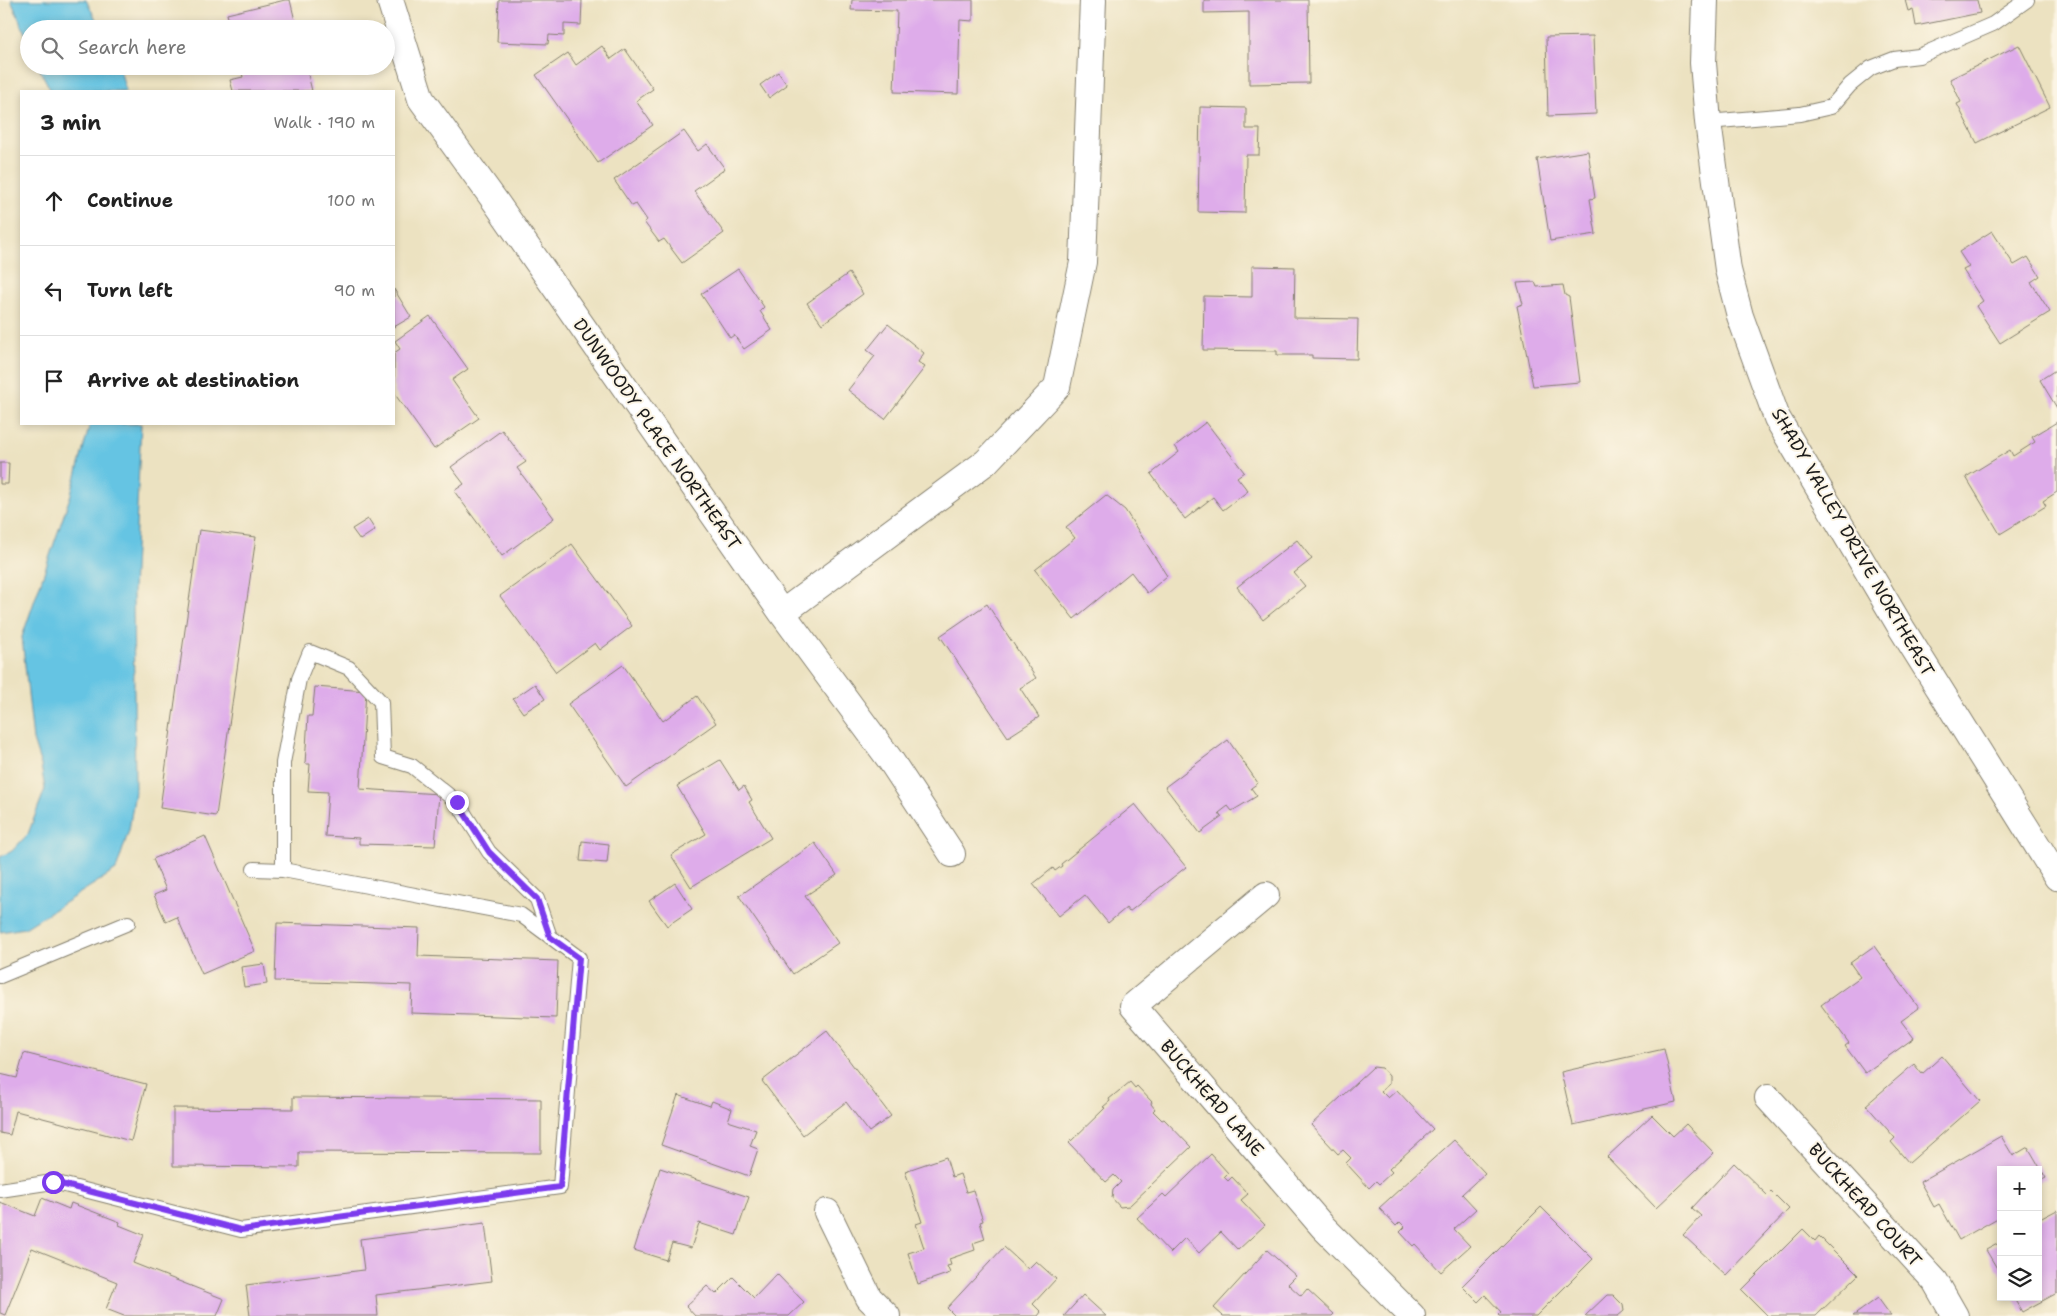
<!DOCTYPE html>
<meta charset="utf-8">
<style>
body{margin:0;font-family:"Shantell Sans",sans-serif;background:#f6f6f6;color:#222}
.controls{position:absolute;right:15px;bottom:15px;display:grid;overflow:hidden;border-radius:0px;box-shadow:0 2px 8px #0003}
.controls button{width:45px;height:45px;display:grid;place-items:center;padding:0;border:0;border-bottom:1px solid #e0e0e0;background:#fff;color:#222;font:25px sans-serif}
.stop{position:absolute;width:15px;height:15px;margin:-11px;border:4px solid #7c3aed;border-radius:50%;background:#fff}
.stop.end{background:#7c3aed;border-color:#fff;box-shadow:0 1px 5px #0008}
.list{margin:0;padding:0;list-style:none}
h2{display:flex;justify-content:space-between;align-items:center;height:65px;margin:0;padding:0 20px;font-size:21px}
h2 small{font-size:16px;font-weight:400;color:#767676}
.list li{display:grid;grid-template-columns:32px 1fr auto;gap:15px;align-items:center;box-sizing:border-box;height:90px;padding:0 20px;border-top:1px solid #e0e0e0}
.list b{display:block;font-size:19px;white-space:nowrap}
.list em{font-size:16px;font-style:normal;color:#767676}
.icon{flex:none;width:28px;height:28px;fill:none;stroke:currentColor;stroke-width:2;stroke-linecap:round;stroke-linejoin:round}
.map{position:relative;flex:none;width:2057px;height:1316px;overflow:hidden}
.search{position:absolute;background:#fff;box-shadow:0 2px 8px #0003;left:20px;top:20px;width:375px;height:55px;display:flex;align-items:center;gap:12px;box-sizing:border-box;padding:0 18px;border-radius:28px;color:#767676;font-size:19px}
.panel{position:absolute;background:#fff;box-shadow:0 2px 8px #0003;left:20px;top:90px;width:375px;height:335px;border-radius:0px}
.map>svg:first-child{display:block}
.water{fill:#65c4e3;stroke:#407080}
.building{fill:#deacea}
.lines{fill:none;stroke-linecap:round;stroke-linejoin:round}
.service-casing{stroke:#847f6e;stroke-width:16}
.minor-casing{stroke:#847f6e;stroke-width:28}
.service{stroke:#fff;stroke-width:14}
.minor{stroke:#fff;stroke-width:26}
.route{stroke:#7c3aed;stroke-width:6}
.labels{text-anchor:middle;stroke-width:4;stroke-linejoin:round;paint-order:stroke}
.street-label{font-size:18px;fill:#1c1c1c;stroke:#fcf5e5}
</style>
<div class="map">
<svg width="2057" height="1316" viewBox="0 0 2057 1316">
<rect width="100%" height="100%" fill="#fcf5e5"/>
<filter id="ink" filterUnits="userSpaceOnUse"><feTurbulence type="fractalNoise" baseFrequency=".02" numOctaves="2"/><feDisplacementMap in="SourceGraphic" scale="10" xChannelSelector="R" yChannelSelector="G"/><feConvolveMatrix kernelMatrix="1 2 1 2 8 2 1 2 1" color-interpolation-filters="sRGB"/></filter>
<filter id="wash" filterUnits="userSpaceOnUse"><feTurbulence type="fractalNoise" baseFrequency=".0096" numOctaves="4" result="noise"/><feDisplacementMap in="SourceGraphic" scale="20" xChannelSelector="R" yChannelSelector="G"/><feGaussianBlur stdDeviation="1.12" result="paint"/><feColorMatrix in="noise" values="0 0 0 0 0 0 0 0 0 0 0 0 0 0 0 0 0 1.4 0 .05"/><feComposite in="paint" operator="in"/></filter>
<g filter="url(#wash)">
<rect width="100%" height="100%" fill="#ece2c1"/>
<path class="water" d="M 11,0 L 86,0 L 101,29 L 29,29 L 29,43 Z
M 38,66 L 119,66 L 126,91 L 51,91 Z
M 90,424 L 141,424 L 133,591 L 135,792 L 129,830 L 116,870 L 25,928 L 0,932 L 0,857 L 12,851 L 28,834 L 45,789 L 41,765 L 33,740 L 22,637 L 71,494 Z"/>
<g id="blocks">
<path class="building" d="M 285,0 L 290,0 L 297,29 L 231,29 L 227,14 Z
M 499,0 L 582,0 L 581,25 L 564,24 L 564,36 L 549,35 L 548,44 L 497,42 Z
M 852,0 L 973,0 L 973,21 L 960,20 L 958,94 L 894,92 L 897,11 L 851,10 Z
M 1204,0 L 1308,0 L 1309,83 L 1249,84 L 1249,12 L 1204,13 Z
M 1905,0 L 1977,0 L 1980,13 L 1916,26 L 1913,9 L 1908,11 Z
M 1593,36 L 1596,114 L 1548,116 L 1546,37 Z
M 2019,45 L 2050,107 L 1977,143 L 1957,104 L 1961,102 L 1950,79 Z
M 602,46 L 611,59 L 625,49 L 653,89 L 636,101 L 653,125 L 598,163 L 536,75 L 568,53 L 576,65 Z
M 240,66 L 306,66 L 312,91 L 233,91 L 230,80 L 243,77 Z
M 778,72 L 787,85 L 769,98 L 760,85 Z
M 1200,107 L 1246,108 L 1246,129 L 1260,129 L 1259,155 L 1246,155 L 1245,213 L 1198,212 Z
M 684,131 L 698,151 L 707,144 L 725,169 L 694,191 L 724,233 L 682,263 L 664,239 L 659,242 L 644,222 L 647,220 L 636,204 L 632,206 L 614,180 Z
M 1588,151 L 1595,198 L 1590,199 L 1596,234 L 1550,241 L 1537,159 Z
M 1992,231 L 2014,265 L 2028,257 L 2040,276 L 2031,282 L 2050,312 L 2000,343 L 1976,306 L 1983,301 L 1963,270 L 1969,267 L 1959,252 Z
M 1252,266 L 1295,267 L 1294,318 L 1358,319 L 1357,359 L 1312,358 L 1312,355 L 1277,355 L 1277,351 L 1203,350 L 1204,296 L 1252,297 Z
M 738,269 L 764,307 L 760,311 L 772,330 L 744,349 L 734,335 L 730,338 L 701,294 Z
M 849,273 L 863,294 L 822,324 L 807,303 Z
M 1535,282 L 1537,287 L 1563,285 L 1565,295 L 1569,297 L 1580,382 L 1533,386 L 1517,306 L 1523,304 L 1517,283 Z
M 394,289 L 411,317 L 394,327 Z
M 430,316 L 468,369 L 452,380 L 479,418 L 434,449 L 394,393 L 394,353 L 400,349 L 395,341 Z
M 888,324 L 924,353 L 918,362 L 925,367 L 885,419 L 848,390 L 875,356 L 867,350 Z
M 2057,369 L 2057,408 L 2040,380 Z
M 1206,422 L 1244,472 L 1237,477 L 1248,491 L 1223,510 L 1213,497 L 1185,519 L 1151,474 L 1179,452 L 1175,446 Z
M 2057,422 L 2057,492 L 2043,501 L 2046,506 L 2000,534 L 1966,477 L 2010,450 L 2013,456 L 2035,442 L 2032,437 Z
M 502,430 L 526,462 L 517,468 L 554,518 L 502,556 L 454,491 L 464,484 L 451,467 Z
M 0,463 L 9,463 L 8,484 L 0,484 Z
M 1106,495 L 1125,510 L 1167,576 L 1147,593 L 1131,572 L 1074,619 L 1035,570 L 1075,538 L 1066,527 Z
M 368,519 L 375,530 L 360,540 L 352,529 Z
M 199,530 L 256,537 L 216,816 L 160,808 Z
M 1297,540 L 1312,559 L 1294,573 L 1305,586 L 1263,620 L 1237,587 Z
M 572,544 L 632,626 L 600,650 L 595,643 L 556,672 L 500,596 Z
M 987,604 L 1036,678 L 1020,688 L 1039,717 L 1008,737 L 940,636 Z
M 623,665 L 663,721 L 697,696 L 716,723 L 626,787 L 568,704 Z
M 535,684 L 545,699 L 523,713 L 513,699 Z
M 315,687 L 366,691 L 360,789 L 439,794 L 435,846 L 359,844 L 359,838 L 325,836 L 328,792 L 308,791 L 310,764 L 305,764 L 308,716 L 312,716 Z
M 1228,740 L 1258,783 L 1251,788 L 1257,796 L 1232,811 L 1228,806 L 1219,813 L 1222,817 L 1200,833 L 1165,787 Z
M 720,760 L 739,790 L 744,786 L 752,800 L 749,802 L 771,838 L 691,887 L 671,855 L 706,834 L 677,786 Z
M 1135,804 L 1186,867 L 1129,912 L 1126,908 L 1108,923 L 1085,895 L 1059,916 L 1033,884 L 1053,868 L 1055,871 L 1062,866 L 1061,864 Z
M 205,836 L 255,951 L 202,974 L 177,917 L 166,922 L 154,895 L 166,890 L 153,859 Z
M 582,841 L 609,844 L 607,863 L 580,861 Z
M 815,843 L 837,875 L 805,896 L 838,943 L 793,974 L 739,896 Z
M 675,883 L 692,909 L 667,926 L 649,901 Z
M 277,923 L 419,928 L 418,956 L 558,961 L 556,1018 L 411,1013 L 412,985 L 275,981 Z
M 1874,946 L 1919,1008 L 1901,1021 L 1914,1038 L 1865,1073 L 1845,1046 L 1849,1043 L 1821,1005 L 1860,977 L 1850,963 Z
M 264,964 L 267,984 L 244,987 L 241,967 Z
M 827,1031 L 891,1116 L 869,1132 L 846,1102 L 803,1135 L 762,1081 Z
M 1664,1049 L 1676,1102 L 1573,1125 L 1561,1072 Z
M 24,1053 L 146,1084 L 131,1141 L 16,1111 L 10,1135 L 0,1133 L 0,1074 L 17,1078 Z
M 1942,1056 L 1980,1101 L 1909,1163 L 1891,1142 L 1895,1138 L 1866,1105 L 1914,1064 L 1922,1074 Z
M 1373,1067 L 1382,1068 L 1389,1076 L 1389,1084 L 1381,1091 L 1388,1098 L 1397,1090 L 1433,1129 L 1389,1169 L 1392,1172 L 1379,1184 L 1376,1181 L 1369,1188 L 1346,1163 L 1351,1158 L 1343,1150 L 1338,1154 L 1311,1125 Z
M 1130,1082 L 1135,1088 L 1137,1086 L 1152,1102 L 1151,1104 L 1155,1109 L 1153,1111 L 1162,1120 L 1164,1119 L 1191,1147 L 1129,1206 L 1120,1207 L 1112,1198 L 1113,1190 L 1121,1182 L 1114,1175 L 1106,1182 L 1069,1143 L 1105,1108 L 1103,1107 L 1110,1101 L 1109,1099 Z
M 678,1095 L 710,1106 L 712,1101 L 732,1109 L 728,1121 L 756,1130 L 750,1146 L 758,1149 L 749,1176 L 661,1145 Z
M 293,1097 L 541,1099 L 541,1153 L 299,1152 L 299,1167 L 173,1166 L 173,1108 L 293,1109 Z
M 1652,1115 L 1673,1136 L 1686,1124 L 1714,1153 L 1656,1208 L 1607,1157 Z
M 2001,1136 L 2013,1156 L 2028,1147 L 2046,1178 L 2038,1182 L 2038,1170 L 2001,1170 L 2001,1216 L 1959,1240 L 1939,1204 L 1934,1207 L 1920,1182 Z
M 1454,1140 L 1485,1173 L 1462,1194 L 1476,1209 L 1454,1229 L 1470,1246 L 1441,1272 L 1415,1244 L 1413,1246 L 1400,1232 L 1405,1227 L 1400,1222 L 1396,1226 L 1379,1208 Z
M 1211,1154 L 1228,1173 L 1224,1177 L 1228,1181 L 1232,1177 L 1248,1194 L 1241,1200 L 1265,1225 L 1238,1250 L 1221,1232 L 1199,1253 L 1185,1238 L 1170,1253 L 1137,1218 L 1163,1194 L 1166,1197 Z
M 946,1157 L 952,1177 L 960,1174 L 966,1192 L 973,1190 L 983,1221 L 980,1222 L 985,1239 L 973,1243 L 975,1250 L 949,1259 L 951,1265 L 947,1266 L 950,1273 L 918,1284 L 908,1253 L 924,1248 L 916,1224 L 922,1222 L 905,1171 Z
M 1734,1163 L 1767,1195 L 1771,1191 L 1789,1209 L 1726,1275 L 1683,1235 L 1701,1216 L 1692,1208 Z
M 660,1168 L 749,1197 L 736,1235 L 699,1223 L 691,1248 L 672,1243 L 666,1260 L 634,1250 Z
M 42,1198 L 69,1209 L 71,1203 L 120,1222 L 119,1225 L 144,1235 L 133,1263 L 224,1299 L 217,1316 L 124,1316 L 106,1309 L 117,1282 L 32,1248 L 5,1315 L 0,1313 L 0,1202 L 35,1216 Z
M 1541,1207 L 1593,1259 L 1536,1316 L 1499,1316 L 1498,1315 L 1501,1312 L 1485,1295 L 1478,1302 L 1462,1286 Z
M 2057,1210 L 2057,1293 L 2022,1312 L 2013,1297 L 2038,1297 L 2038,1220 Z
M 485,1223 L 492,1281 L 376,1295 L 378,1316 L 250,1316 L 246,1285 L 364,1270 L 360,1239 Z
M 1803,1229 L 1815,1241 L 1819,1236 L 1858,1275 L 1816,1316 L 1768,1316 L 1742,1290 Z
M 2001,1242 L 2001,1275 L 1986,1250 Z
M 1004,1247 L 1028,1269 L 1036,1261 L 1056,1279 L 1033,1304 L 1041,1312 L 1038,1316 L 955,1316 L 947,1308 Z
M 1267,1250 L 1296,1276 L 1288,1284 L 1301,1296 L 1307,1289 L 1334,1314 L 1332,1316 L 1223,1316 L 1214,1308 Z
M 777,1274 L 804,1302 L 789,1316 L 695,1316 L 686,1306 L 707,1286 L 716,1294 L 733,1277 L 754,1298 Z
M 1083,1295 L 1106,1316 L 1064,1316 Z
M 1607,1295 L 1613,1295 L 1623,1305 L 1624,1311 L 1618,1316 L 1585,1316 Z
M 1878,1298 L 1891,1316 L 1853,1316 Z"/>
</g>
</g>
<g filter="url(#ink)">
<use href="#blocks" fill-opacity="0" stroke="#847f6e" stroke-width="1"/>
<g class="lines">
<defs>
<path id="service" d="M 1708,122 L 1800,114 L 1831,107 L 1850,85 L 1871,68 L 1894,59 L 1919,56 L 1993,24 L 2027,0
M 283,870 L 283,763 L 299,679 L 310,652 L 349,668 L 381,702 L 383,757 L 412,766 L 457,802 L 489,852 L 537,899 L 550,937
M 0,976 L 128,923
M 0,1190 L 53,1182 L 241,1230 L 560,1187 L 579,958 L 521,915 L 283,870 L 254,869"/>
<path id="minor" d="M 390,0 L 421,99 L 495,201 L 782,613 L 891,761 L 952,854
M 1705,0 L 1703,63 L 1708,122 L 1728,270 L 1740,316 L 1777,418 L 1902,629 L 2057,877
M 782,613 L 986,462 L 1057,387 L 1083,262 L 1093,0
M 1266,895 L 1133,1006 L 1323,1227 L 1412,1316
M 1768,1098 L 1935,1281 L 1955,1316
M 827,1212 L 869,1298 L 887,1316"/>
</defs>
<use href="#service" class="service-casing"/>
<use href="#minor" class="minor-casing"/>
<use href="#service" class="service"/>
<use href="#minor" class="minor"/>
</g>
</g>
<g class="lines" filter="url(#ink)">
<path class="route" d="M 53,1182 L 241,1230 L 560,1187 L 579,958 L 550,937 L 537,899 L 489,852 L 457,802"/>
</g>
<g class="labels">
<g class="street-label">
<text transform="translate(657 434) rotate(55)" y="6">DUNWOODY PLACE NORTHEAST</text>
<text transform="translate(1853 542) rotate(60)" y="6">SHADY VALLEY DRIVE NORTHEAST</text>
<text transform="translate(1212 1098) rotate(49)" y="6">BUCKHEAD LANE</text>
<text transform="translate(1865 1205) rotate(48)" y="6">BUCKHEAD COURT</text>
</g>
</g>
</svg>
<div class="controls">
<button>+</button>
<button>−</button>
<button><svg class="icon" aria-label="layers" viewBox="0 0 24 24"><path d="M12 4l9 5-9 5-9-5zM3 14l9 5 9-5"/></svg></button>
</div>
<div class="stop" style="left:53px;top:1182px"></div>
<div class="stop end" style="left:457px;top:802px"></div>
<div class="search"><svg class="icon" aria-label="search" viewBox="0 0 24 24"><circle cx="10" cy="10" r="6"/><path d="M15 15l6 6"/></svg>Search here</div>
<section class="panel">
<h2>3 min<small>Walk · 190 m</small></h2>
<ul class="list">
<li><svg class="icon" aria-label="ahead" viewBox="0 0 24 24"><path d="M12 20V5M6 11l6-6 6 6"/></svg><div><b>Continue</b></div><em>100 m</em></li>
<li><svg class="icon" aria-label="left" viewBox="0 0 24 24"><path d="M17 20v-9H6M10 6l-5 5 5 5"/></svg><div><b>Turn left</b></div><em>90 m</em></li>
<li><svg class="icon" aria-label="arrive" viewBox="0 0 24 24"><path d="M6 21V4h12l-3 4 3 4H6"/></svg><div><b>Arrive at destination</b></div></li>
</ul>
</section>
</div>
